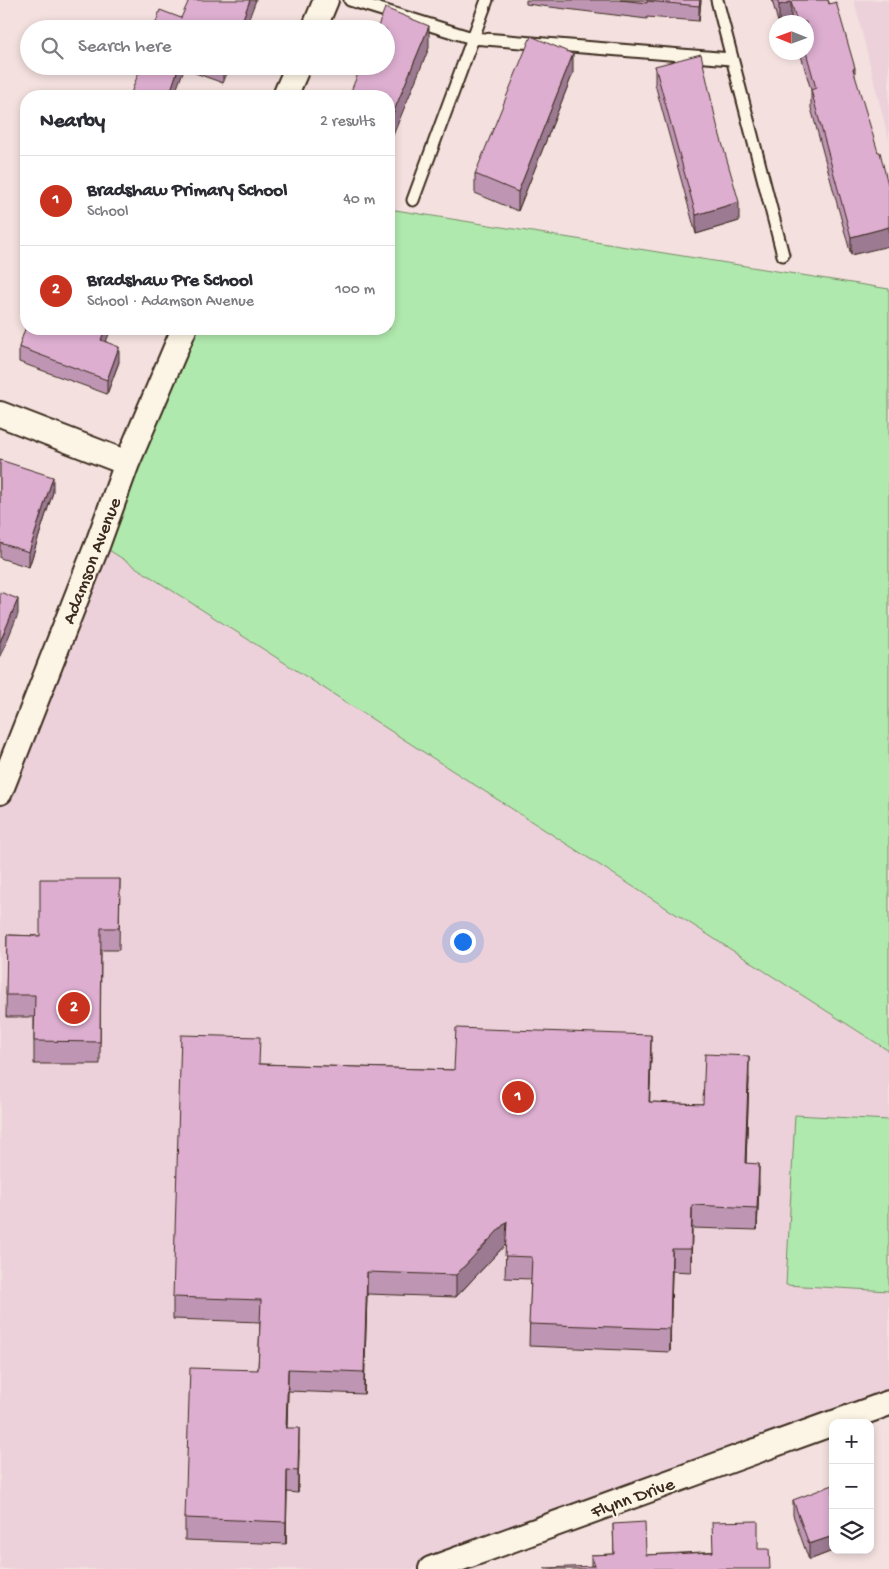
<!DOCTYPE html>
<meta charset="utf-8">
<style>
body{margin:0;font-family:"Gochi Hand",sans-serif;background:#f7f7f7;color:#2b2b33}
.controls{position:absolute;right:15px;bottom:15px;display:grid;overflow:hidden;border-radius:10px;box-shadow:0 2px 8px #0003}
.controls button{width:45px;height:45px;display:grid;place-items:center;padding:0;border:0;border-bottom:1px solid #e1e1e2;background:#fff;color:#2b2b33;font:25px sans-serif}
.compass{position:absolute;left:769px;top:15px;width:45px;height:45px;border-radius:50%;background:#fff;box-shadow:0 2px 8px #0003;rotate:271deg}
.you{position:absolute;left:462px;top:941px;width:18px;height:18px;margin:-12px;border:4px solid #fff;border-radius:50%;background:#1a73e8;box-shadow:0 0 0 8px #1a73e833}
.badge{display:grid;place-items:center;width:32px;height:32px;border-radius:50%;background:#c8321e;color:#fff;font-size:16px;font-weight:700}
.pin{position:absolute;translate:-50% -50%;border:2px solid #fff;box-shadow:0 1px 5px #0006}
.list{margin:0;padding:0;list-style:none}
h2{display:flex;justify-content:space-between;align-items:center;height:65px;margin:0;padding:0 20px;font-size:21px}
h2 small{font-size:16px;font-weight:400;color:#7c7c81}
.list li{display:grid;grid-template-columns:32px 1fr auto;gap:15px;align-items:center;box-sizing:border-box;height:90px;padding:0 20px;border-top:1px solid #e1e1e2}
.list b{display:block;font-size:19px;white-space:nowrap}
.list p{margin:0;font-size:16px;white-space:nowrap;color:#7c7c81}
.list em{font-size:16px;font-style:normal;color:#7c7c81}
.icon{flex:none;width:28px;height:28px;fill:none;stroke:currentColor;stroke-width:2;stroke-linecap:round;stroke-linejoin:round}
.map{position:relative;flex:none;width:889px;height:1569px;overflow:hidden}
.search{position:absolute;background:#fff;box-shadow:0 2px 8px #0003;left:20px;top:20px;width:375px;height:55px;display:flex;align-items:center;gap:12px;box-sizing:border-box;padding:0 18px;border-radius:28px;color:#7c7c81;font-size:19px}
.panel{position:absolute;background:#fff;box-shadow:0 2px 8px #0003;left:20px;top:90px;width:375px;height:245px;border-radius:20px}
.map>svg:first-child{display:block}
.built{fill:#ecd1da}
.green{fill:#b0e9ad;stroke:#768a66}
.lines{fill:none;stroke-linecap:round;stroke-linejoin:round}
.service-casing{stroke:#3b2a1e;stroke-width:15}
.minor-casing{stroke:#3b2a1e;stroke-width:28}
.service{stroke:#fcf5e5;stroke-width:11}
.minor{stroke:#fcf5e5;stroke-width:24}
.wall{fill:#be96b3;stroke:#3b2a1e}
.shaded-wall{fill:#9b7a92;stroke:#3b2a1e}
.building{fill:#ddaed0;stroke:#3b2a1e}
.labels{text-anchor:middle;stroke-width:4;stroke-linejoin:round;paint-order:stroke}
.street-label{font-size:19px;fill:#3b2a1e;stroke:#fcf5e5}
</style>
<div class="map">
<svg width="889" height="1569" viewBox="0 0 889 1569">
<rect width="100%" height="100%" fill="#f3e0df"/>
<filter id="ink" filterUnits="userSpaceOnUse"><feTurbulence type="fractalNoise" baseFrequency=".02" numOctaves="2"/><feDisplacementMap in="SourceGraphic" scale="10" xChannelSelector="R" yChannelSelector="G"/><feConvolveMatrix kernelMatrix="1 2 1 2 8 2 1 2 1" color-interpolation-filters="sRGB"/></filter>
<g filter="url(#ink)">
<path class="built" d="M 854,0 L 889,0 L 889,141 Z
M 98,543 L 889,1051 L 889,1403 L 431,1569 L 0,1569 L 0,792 Z"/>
<path class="green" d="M 389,209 L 889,289 L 889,1051 L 98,543 L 184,329 L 389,329 Z
M 795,1115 L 889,1120 L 889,1291 L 786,1285 Z"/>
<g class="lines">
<defs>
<path id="service" d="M 350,0 L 472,38 L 731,59
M 717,0 L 783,255
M 413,200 L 487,0"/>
<path id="minor" d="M 314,29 L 326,0
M 285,96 L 298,66
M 0,414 L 127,463
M 0,792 L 98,543 L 127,463 L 184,329
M 834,1423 L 889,1403
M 431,1569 L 833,1423"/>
</defs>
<use href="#service" class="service-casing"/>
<use href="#minor" class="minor-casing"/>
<use href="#service" class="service"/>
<use href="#minor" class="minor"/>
</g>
<path class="wall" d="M 526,0 L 701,0 L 699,21 L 647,17 L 647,19 L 526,4 Z
M 772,0 L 828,0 L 855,68 L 851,255 L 811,108 L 811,90 L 800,52 L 806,52 L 806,22 L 792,22 L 791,20 L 783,22 L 778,22 Z
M 141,66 L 230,66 L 223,83 L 184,69 Z
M 655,66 L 739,221 L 696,234 L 655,84 Z
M 573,73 L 518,211 L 475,193 L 475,174 Z
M 106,342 L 119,362 L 107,394 L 19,362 L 19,347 Z
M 0,460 L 53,492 L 29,567 L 0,558 Z
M 120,879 L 119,950 L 101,950 L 100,1064 L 34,1064 L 34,1017 L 6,1017 L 7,935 L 40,936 Z
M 651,1057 L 649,1102 L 703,1104 L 749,1078 L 746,1163 L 759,1186 L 757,1230 L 692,1228 L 691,1272 L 672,1271 L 670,1352 L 529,1346 L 531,1279 L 505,1278 L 506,1244 L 456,1297 L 367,1294 L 364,1394 L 288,1391 L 287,1428 L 299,1450 L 298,1493 L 287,1492 L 286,1544 L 185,1540 L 185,1518 L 258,1370 L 260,1322 L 173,1319 L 173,1297 L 260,1064 L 454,1070 Z
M 793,1500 L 833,1550 L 835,1550 L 809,1560 L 793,1515 Z
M 613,1524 L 646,1555 L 758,1549 L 591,1566 L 591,1555 L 614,1554 Z"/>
<path class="shaded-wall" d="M 250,0 L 256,0 L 245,29 L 239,29 Z
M 700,0 L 701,0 L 699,21 L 699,6 Z
M 791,2 L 791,20 L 783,22 L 779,22 L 779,5 Z
M 429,26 L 429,48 L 389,145 L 389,123 Z
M 573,54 L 573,73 L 518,211 L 518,192 Z
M 179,66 L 184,66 L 184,69 L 174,96 L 169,96 Z
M 224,66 L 230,66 L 223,83 L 223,68 Z
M 739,202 L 739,221 L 696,234 L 696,215 Z
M 889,227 L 889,246 L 851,255 L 851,237 Z
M 105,329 L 111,329 L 101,355 L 101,340 Z
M 119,347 L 119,362 L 107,394 L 107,380 Z
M 53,477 L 53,492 L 29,567 L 29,552 Z
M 18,599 L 18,614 L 0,658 L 0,642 Z
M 651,1035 L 651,1057 L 649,1124 L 649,1102 Z
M 749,1056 L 749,1078 L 745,1185 L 745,1163 Z
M 759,1164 L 759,1186 L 757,1230 L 757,1208 Z
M 692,1205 L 692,1228 L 691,1272 L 691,1249 Z
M 507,1221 L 507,1243 L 456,1297 L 456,1275 Z
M 672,1249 L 672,1271 L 670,1352 L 670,1329 Z
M 367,1272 L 367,1294 L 364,1394 L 364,1372 Z
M 288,1369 L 288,1391 L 286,1450 L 286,1428 Z
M 299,1428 L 299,1450 L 298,1493 L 298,1471 Z
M 287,1470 L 287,1492 L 286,1544 L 286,1522 Z
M 833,1536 L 833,1550 L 835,1550 L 809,1560 L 809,1544 Z"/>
<path class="building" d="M 189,0 L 250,0 L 239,29 L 154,29 L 160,10 L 181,18 Z
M 620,0 L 700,0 L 699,6 L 647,1 L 647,3 Z
M 777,0 L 828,0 L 829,4 L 836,2 L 855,68 L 853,69 L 878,152 L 880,152 L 889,189 L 889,227 L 851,237 L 811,90 L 816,88 L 806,52 L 806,22 L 797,22 L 791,2 L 779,5 Z
M 385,8 L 429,26 L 389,123 L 389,96 L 349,96 L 361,66 L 386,66 L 386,29 L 377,29 Z
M 531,36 L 573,54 L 518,192 L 475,174 Z
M 701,54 L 717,125 L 739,202 L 696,215 L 655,66 Z
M 141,66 L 179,66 L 169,96 L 130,96 Z
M 26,326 L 26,329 L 105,329 L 101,340 L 119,347 L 107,380 L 19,347 Z
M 0,460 L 53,477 L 29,552 L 0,543 Z
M 0,592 L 18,599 L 0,642 Z
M 40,879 L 120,879 L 119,928 L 101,928 L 100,1042 L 34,1041 L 35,995 L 6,995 L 7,935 L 40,936 Z
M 456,1028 L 651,1035 L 649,1102 L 703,1104 L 705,1054 L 749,1056 L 745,1163 L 759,1164 L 757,1208 L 692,1205 L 691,1249 L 672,1249 L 670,1329 L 529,1324 L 532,1257 L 505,1256 L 507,1221 L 456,1275 L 367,1272 L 364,1372 L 288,1369 L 286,1428 L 299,1428 L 298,1471 L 287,1470 L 286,1522 L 185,1518 L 190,1368 L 258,1370 L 261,1300 L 173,1297 L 181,1035 L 260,1037 L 259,1064 L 454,1070 Z
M 833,1485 L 833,1536 L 809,1544 L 793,1500 Z
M 758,1521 L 758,1549 L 769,1549 L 770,1569 L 545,1569 L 545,1568 L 595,1566 L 591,1555 L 614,1554 L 613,1524 L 645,1522 L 646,1555 L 713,1552 L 712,1522 Z"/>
</g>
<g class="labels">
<g class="street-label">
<text transform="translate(90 560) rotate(-69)" y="7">Adamson Avenue</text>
<text transform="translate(632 1496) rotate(-20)" y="7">Flynn Drive</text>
</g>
</g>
</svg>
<div class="controls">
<button>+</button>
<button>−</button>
<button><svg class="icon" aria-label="layers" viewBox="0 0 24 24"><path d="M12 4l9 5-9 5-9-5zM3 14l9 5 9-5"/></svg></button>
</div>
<svg class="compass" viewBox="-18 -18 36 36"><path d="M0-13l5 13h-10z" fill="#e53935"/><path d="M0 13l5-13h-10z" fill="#7c7c81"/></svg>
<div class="you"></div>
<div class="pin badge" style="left:518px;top:1097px">1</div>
<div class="pin badge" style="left:74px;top:1008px">2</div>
<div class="search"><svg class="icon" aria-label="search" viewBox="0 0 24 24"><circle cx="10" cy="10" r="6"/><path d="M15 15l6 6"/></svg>Search here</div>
<section class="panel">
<h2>Nearby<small>2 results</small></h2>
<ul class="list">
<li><span class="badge">1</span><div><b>Bradshaw Primary School</b><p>School</p></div><em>40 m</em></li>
<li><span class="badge">2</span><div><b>Bradshaw Pre School</b><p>School · Adamson Avenue</p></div><em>100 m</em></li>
</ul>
</section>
</div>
